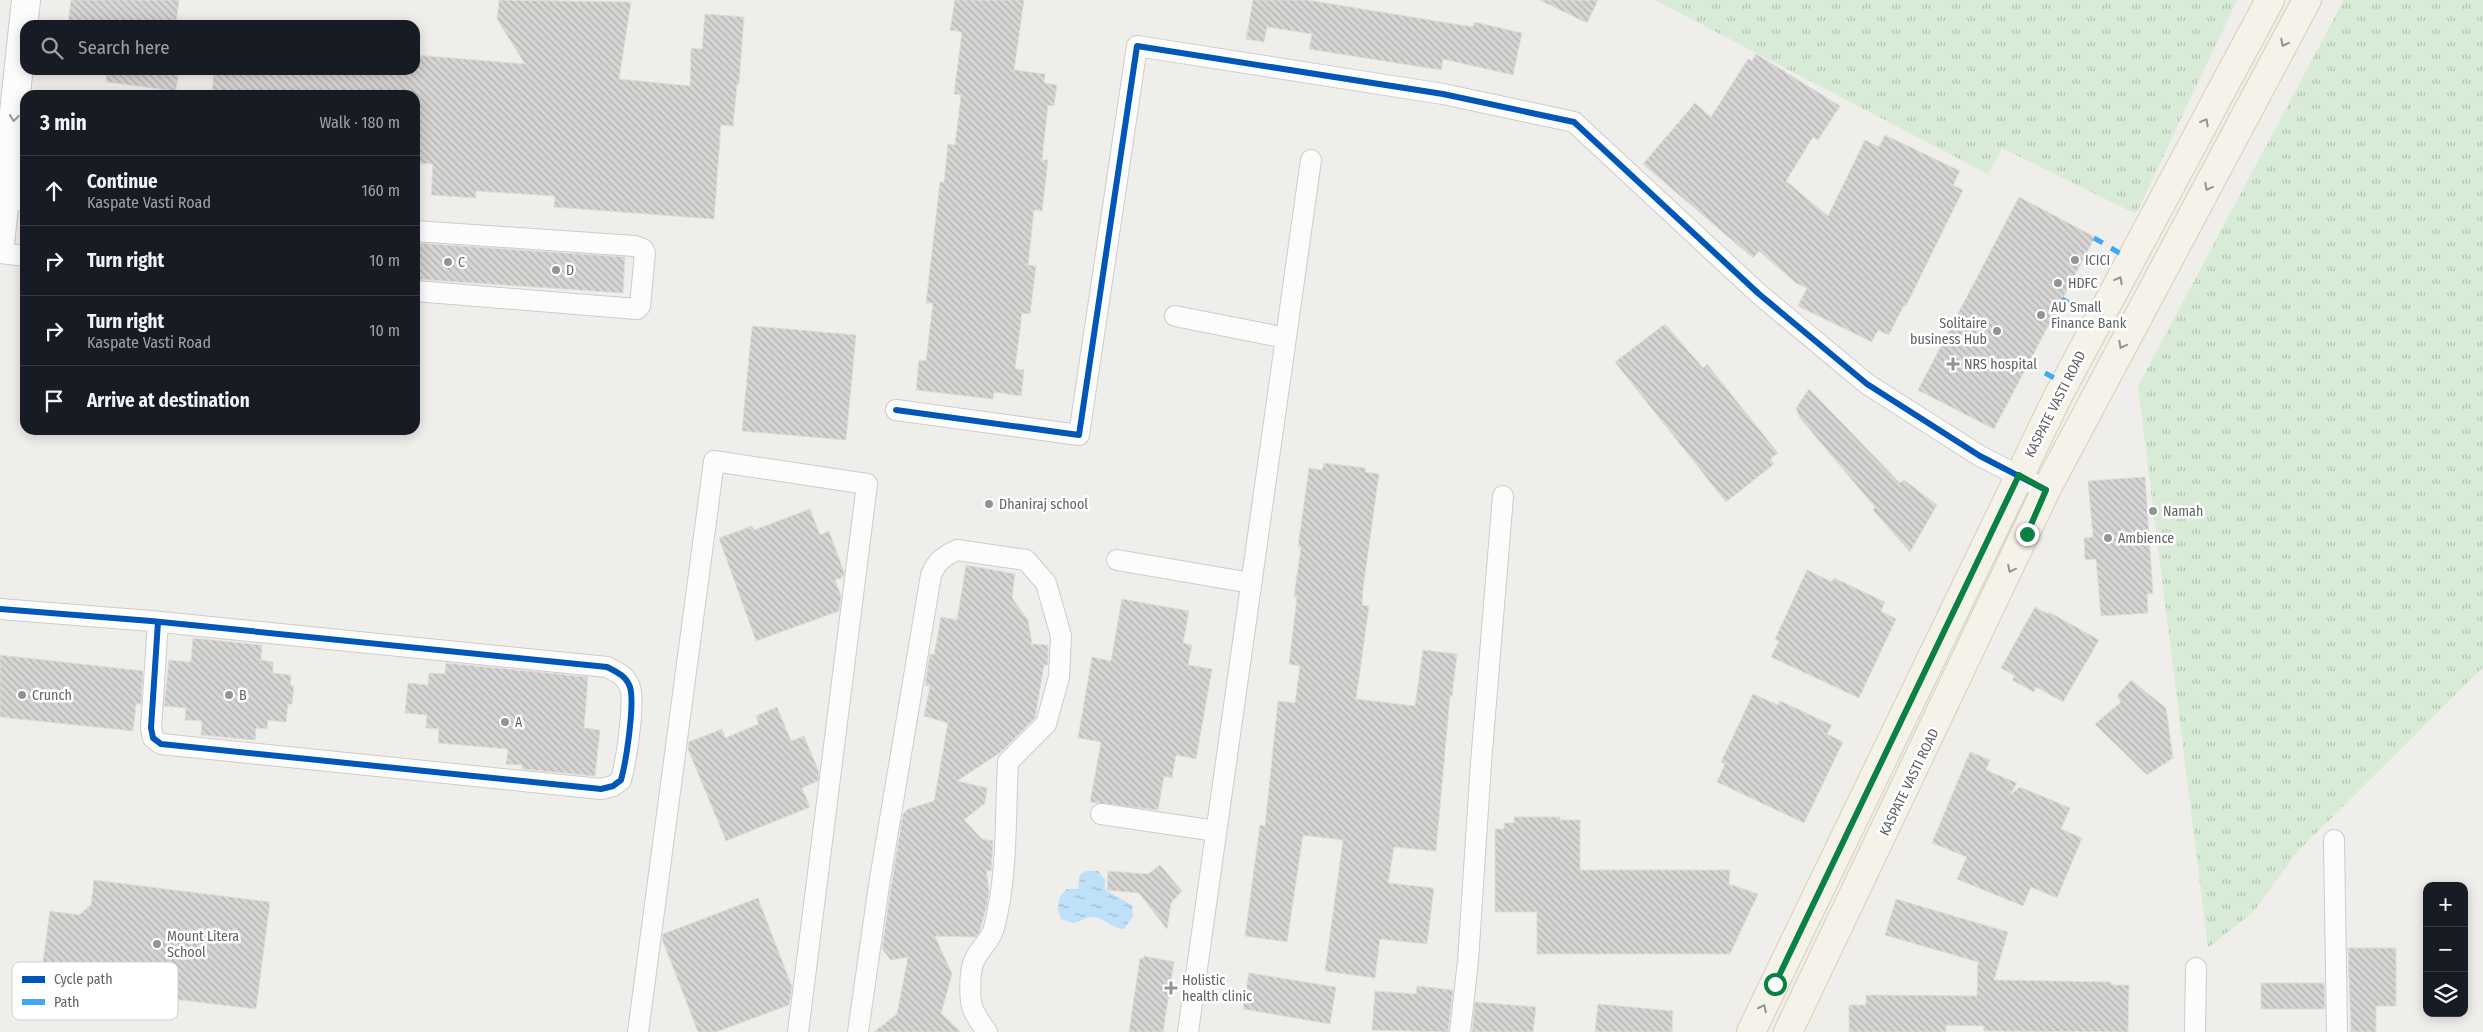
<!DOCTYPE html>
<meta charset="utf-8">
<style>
body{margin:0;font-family:"Fira Sans Condensed",sans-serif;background:#20242c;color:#f1f3f6}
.controls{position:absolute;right:15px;bottom:15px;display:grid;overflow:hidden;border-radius:10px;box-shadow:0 2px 12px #0003}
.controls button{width:45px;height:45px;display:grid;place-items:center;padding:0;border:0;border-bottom:1px solid #363941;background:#171b24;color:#f1f3f6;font:25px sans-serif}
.stop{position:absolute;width:15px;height:15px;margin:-11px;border:4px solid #0b8043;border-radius:50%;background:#fff}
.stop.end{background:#0b8043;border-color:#fff;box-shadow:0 1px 5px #0008}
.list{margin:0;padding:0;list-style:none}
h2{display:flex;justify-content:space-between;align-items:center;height:65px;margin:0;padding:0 20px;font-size:21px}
h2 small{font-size:16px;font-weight:400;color:#9ea1a6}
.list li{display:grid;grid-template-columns:32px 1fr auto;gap:15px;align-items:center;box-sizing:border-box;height:70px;padding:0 20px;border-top:1px solid #363941}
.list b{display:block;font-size:19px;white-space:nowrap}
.list p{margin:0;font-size:16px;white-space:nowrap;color:#9ea1a6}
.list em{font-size:16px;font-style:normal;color:#9ea1a6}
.icon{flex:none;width:28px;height:28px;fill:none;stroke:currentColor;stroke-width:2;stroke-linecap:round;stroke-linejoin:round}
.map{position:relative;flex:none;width:2483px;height:1032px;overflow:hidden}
.search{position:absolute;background:#171b24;box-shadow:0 2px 12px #0003;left:20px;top:20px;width:400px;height:55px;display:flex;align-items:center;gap:12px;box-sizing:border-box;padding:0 18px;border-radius:15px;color:#9ea1a6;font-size:19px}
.panel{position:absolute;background:#171b24;box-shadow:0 2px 12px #0003;left:20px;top:90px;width:400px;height:345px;border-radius:15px}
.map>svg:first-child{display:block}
.grass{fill:url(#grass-tufts)}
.water{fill:url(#water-ripples)}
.building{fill:url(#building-back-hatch);stroke:#deddd9}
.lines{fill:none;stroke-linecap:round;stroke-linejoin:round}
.minor-casing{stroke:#cbcccc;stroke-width:22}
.secondary-casing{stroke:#cacacb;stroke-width:30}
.primary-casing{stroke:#d7ceb8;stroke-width:30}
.minor{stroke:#fdfcfc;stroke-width:20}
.secondary{stroke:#fdfcfc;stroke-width:28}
.primary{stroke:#f4f2e9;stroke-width:28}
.quiet{stroke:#3fa9f5;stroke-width:5;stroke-dasharray:10 5;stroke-linecap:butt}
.cycleway-casing{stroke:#fff;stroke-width:9}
.cycleway{stroke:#0057b8;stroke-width:6}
.oneway{stroke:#939595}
.oneway2{stroke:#96999c}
.route{stroke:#0b8043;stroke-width:6}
.poi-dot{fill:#919496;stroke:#fff;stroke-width:2}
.labels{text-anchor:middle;stroke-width:5;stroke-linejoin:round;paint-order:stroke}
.poi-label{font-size:14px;fill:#5f6368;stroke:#fff;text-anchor:start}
.street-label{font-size:14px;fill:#5f6368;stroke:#fff}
.key{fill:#fff;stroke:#cfd0d2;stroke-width:1}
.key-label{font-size:14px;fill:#5f6368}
</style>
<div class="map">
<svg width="2483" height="1032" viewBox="0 0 2483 1032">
<defs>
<pattern id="grass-tufts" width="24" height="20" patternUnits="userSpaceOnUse" patternTransform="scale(1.25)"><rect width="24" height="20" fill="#d8ebd6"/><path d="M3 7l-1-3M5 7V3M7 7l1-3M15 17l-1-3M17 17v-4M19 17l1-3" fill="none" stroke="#b2c2b1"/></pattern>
<pattern id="water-ripples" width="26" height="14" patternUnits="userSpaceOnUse" patternTransform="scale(1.25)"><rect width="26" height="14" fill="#bfe0f9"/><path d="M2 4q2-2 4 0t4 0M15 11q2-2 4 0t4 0" fill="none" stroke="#9eb9cd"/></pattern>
<pattern id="building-back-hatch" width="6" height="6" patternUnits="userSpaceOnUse" patternTransform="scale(1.25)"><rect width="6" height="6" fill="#d6d5d3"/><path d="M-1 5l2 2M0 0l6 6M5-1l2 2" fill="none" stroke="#b1b0af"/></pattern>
</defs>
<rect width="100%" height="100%" fill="#efeeea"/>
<path class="grass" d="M 1655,0 L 2237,0 L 2136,214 L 2002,148 L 1988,174 Z
M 2344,0 L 2483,0 L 2483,667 L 2297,852 L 2254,911 L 2208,948 L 2138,386 Z"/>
<path class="water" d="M 1086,871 L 1098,871 L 1105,880 L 1105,890 L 1132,905 L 1133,916 L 1124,929 C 1112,929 1105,918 1093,917 C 1087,916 1080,922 1073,923 L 1061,919 C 1056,908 1057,896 1067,889 L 1078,889 L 1080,875 Z"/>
<path class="building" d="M 71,0 L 179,0 L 176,25 L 68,25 Z
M 499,0 L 631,2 L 619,79 L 690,86 L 691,48 L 702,49 L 705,14 L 744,17 L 739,84 L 737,84 L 733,126 L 721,125 L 714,219 L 554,207 L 555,196 L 476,191 L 476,198 L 431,195 L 433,164 L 415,163 L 415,95 L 247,95 L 212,92 L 214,70 L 415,70 L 415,55 L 525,64 L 497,19 Z
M 955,0 L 1024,0 L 1014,70 L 1045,74 L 1044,83 L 1057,85 L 1054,106 L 1048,105 L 1042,160 L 1048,160 L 1042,211 L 1034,210 L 1028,265 L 1036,266 L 1030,314 L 1022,313 L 1015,369 L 1024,370 L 1021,396 L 994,392 L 993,399 L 916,390 L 919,360 L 926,361 L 933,303 L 926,303 L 940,182 L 944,182 L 948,144 L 955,145 L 961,95 L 954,94 L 962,32 L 950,30 Z
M 1253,0 L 1307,0 L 1473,27 L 1474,22 L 1522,33 L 1513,75 L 1443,59 L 1441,70 L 1309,49 L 1312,34 L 1267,27 L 1264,42 L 1246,39 Z
M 1540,0 L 1598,0 L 1587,23 Z
M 1756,54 L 1840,106 L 1818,140 L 1813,137 L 1786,181 L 1828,216 L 1865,140 L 1879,147 L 1885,135 L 1960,171 L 1953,185 L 1963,190 L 1906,306 L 1904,305 L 1889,335 L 1878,330 L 1872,342 L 1798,306 L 1807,288 L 1796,283 L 1759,251 L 1753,258 L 1643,164 L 1695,103 L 1711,117 L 1748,59 L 1752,61 Z
M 107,70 L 179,70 L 176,91 L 106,82 Z
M 2019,197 L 2095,237 L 1994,429 L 1918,390 Z
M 415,243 L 625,257 L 623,293 L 415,279 Z
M 1665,324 L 1703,368 L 1707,364 L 1778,453 L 1770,459 L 1774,464 L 1726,502 L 1615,362 Z
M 752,326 L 856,335 L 846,440 L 742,431 Z
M 1809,389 L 1900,483 L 1904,480 L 1937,505 L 1910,552 L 1873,510 L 1875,507 L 1800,418 L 1796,408 Z
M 1324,463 L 1366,468 L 1365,472 L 1379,474 L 1363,589 L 1362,605 L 1369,606 L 1356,699 L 1415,706 L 1423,650 L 1457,654 L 1452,696 L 1450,696 L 1436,851 L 1394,847 L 1388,883 L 1434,888 L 1427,944 L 1380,939 L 1375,978 L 1325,971 L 1343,840 L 1303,835 L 1287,942 L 1245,936 L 1260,825 L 1265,826 L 1278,701 L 1295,703 L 1300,666 L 1289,664 L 1297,597 L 1294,597 L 1301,547 L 1298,546 L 1309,468 L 1322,470 Z
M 2145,477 L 2153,593 L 2147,594 L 2148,613 L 2101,616 L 2096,559 L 2085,560 L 2084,538 L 2093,537 L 2088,481 Z
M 810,509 L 820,535 L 829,531 L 844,572 L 843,577 L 835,580 L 841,596 L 839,611 L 756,641 L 719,538 L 752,526 L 754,530 Z
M 966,565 L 1015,574 L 1012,598 L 1028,620 L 1032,644 L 1048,645 L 1048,665 L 1044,665 L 1035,718 L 1001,752 L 957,781 L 987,788 L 985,803 L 964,820 L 982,839 L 993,841 L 991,871 L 986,870 L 989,890 L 987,905 L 979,933 L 976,937 L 935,936 L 952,974 L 941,1013 L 961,1032 L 874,1032 L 897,1014 L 908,957 L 891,960 L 882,949 L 891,887 L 903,814 L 908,809 L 934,801 L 948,723 L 924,716 L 930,686 L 925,685 L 930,654 L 934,655 L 941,617 L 957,620 Z
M 1807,570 L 1832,582 L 1834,578 L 1885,602 L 1881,611 L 1896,619 L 1859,698 L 1771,657 L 1779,641 L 1775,639 Z
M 1122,599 L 1189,611 L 1183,643 L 1192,645 L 1188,665 L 1212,669 L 1196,759 L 1176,755 L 1172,778 L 1164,776 L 1158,810 L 1090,802 L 1101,742 L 1078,738 L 1092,657 L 1111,661 Z
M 2035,607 L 2048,614 L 2049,612 L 2099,640 L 2063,702 L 2036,687 L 2034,692 L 2012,680 L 2015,676 L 2001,668 Z
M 193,638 L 262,645 L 261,660 L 273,662 L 273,673 L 291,675 L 290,685 L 294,686 L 292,704 L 288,704 L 286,722 L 268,720 L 267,729 L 256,728 L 255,740 L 201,735 L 202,721 L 185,720 L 186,708 L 164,706 L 169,660 L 191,662 Z
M 0,655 L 143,671 L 141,704 L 136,704 L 133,731 L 0,717 Z
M 446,663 L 588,677 L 584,728 L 600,730 L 595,776 L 522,769 L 522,765 L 506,764 L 508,749 L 438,743 L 439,729 L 426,728 L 427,715 L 405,713 L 408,683 L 428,685 L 429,673 L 445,674 Z
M 2131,680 L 2166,708 L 2173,758 L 2147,775 L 2095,724 L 2121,702 L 2117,696 Z
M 1753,694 L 1778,705 L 1780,701 L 1832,725 L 1827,734 L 1843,742 L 1804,823 L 1717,782 L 1725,764 L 1721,762 Z
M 777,707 L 791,741 L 804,736 L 819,772 L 818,781 L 802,788 L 810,807 L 726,841 L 688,749 L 689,742 L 722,729 L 725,738 L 759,724 L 756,716 Z
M 1970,752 L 1990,760 L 1986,770 L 2017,783 L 2009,796 L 2020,787 L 2070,808 L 2061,829 L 2082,838 L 2057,898 L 2031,887 L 2023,906 L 1957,879 L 1967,857 L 1932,843 Z
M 1514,817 L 1560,817 L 1560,820 L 1580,820 L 1580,870 L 1730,870 L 1729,884 L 1758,894 L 1730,954 L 1537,954 L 1537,912 L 1495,912 L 1495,829 L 1504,829 L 1504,823 L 1514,823 Z
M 1160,865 L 1182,891 L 1171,903 L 1167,929 L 1139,893 L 1107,890 L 1108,871 L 1148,874 Z
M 94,880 L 270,902 L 256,1009 L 40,983 L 50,911 L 79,915 L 91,905 Z
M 758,898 L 792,987 L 789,1005 L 716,1032 L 698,1032 L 662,939 L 663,934 Z
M 1896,899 L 2008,932 L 1994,980 L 2111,982 L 2111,985 L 2129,985 L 2128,1032 L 1984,1031 L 1984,1026 L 1946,1025 L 1946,1032 L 1849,1032 L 1849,1005 L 1866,1005 L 1866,995 L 1977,996 L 1978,962 L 1885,935 Z
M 2348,948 L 2396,948 L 2396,1006 L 2376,1006 L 2376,1032 L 2351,1032 Z
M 1144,956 L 1174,962 L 1163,1032 L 1129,1032 L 1140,958 L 1144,958 Z
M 1249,973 L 1336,987 L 1330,1024 L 1243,1009 Z
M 2261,983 L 2324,983 L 2325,1009 L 2261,1009 Z
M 1417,986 L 1453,990 L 1448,1032 L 1372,1030 L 1375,991 L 1416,994 Z
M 1475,1002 L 1536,1007 L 1533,1032 L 1472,1032 Z
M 1598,1004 L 1673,1011 L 1672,1032 L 1595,1032 Z"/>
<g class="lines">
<defs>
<path id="minor" d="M 5,199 L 25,201
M 415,231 L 635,246 L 643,249 L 645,253 L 640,306 L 637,309 L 415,291
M 0,253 L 25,256
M 1175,316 L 1286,338
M 896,410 L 1079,435 L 1137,46 L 1443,94 L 1574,122 L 1759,294 L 1867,384 L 1980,456 L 2046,490
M 1117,560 L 1251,583
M 0,609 L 151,621 L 607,667 C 617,672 626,676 630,687 C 635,704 626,762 621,780 L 613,786 L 601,789 L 161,744 L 153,738 L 151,728 L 158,622
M 1101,814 L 1216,831
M 2334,840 L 2337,1032
M 638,1032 L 714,461 L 867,484 L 798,1032
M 858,1032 L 879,885 L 931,575 C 936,562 944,556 957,550 L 1026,560 L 1046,583 L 1061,636 L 1059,677 L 1046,724 L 1008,762 C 1005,818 1008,874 994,928 C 990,943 975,952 972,967 C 970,977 969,1000 973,1009 C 976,1017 982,1025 987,1032
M 1188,1032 L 1311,160
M 1460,1032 L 1468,961 L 1481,763 L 1503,496
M 2195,1032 L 2196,968"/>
<path id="secondary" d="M 0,244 L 26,0"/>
<path id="primary" d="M 1751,1032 L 2058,396 L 2270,0
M 1788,1032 L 2046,490 L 2307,0"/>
</defs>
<use href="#minor" class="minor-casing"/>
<use href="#secondary" class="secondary-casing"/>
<use href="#primary" class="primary-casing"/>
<use href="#minor" class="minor"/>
<use href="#secondary" class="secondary"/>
<use href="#primary" class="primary"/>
<path class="quiet" d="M 2094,238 L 2103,243
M 2111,248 L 2121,254
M 2062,299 L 2071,304
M 2079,308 L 2090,314
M 2029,363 L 2037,369
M 2045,373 L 2056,379"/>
<defs>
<path id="cycleway" d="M 896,410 L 1079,435 L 1137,46 L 1443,94 L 1574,122 L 1759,294 L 1867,384 L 1980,456 L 2046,490
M 0,609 L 151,621 L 607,667 C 617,672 626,676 630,687 C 635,704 626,762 621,780 L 613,786 L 601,789 L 161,744 L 153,738 L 151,728 L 158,622"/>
</defs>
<use href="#cycleway" class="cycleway-casing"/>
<use href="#cycleway" class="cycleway"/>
</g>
<defs><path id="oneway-chevron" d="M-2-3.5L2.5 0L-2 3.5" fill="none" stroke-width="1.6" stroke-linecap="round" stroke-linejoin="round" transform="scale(1.25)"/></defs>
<g class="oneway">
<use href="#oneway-chevron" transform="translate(2284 43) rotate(118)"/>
<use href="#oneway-chevron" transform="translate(2205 122) rotate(-62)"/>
<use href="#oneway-chevron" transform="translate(2208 187) rotate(118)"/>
<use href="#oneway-chevron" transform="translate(2119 280) rotate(-62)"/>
<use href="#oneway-chevron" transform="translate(2122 345) rotate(118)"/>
<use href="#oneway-chevron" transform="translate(2011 569) rotate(116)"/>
<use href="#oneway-chevron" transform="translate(1763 1008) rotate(-63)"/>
</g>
<use class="oneway2" href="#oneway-chevron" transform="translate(14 118) rotate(96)"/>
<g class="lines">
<path class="route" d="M 1775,984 L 2019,475 L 2046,490 L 2027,534"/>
</g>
<g class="poi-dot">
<circle cx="2075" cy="260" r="5"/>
<circle cx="448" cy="262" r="5"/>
<circle cx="556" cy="270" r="5"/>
<circle cx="2058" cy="283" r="5"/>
<circle cx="2041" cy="315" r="5"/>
<circle cx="1997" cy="331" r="5"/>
<path d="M1950.5 356.5h5v5h5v5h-5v5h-5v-5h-5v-5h5z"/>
<circle cx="989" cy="504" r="5"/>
<circle cx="2153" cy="511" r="5"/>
<circle cx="2108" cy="538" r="5"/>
<circle cx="22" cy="695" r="5"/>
<circle cx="229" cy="695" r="5"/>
<circle cx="505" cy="722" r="5"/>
<circle cx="157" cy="944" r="5"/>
<path d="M1168.5 980.5h5v5h5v5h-5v5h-5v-5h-5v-5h5z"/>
</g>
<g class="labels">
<g class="poi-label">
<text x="2085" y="265">ICICI</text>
<text x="458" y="267">C</text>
<text x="566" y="275">D</text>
<text x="2068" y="288">HDFC</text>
<text x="2051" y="312">AU Small<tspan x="2051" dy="16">Finance Bank</tspan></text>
<text x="1987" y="328" text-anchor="end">Solitaire<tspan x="1987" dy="16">business Hub</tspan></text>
<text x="1964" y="369">NRS hospital</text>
<text x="999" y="509">Dhaniraj school</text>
<text x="2163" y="516">Namah</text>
<text x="2118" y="543">Ambience</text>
<text x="32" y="700">Crunch</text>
<text x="239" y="700">B</text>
<text x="515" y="727">A</text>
<text x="167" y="941">Mount Litera<tspan x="167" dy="16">School</tspan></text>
<text x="1182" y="985">Holistic<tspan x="1182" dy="16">health clinic</tspan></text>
</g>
<g class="street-label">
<text transform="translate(2055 404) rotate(-63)" y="5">KASPATE VASTI ROAD</text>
<text transform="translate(1909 782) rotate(-64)" y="5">KASPATE VASTI ROAD</text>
</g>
</g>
<rect x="12" y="962" width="166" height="58" rx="8" class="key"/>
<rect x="22" y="976" width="23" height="7" fill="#0057b8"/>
<rect x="22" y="999" width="23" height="6" fill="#3fa9f5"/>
<g class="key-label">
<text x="54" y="984">Cycle path</text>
<text x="54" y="1007">Path</text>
</g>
</svg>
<div class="controls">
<button>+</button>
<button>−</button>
<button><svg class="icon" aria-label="layers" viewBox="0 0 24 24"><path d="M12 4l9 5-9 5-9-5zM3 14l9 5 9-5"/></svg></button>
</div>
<div class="stop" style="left:1775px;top:984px"></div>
<div class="stop end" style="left:2027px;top:534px"></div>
<div class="search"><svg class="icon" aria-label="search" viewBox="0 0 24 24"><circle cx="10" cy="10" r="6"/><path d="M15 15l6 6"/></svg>Search here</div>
<section class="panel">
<h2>3 min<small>Walk · 180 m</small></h2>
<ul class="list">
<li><svg class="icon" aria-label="ahead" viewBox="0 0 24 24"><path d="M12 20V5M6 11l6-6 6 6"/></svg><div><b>Continue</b><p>Kaspate Vasti Road</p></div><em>160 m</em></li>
<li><svg class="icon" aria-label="right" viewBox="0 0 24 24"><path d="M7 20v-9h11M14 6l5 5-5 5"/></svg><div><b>Turn right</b></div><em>10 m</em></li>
<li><svg class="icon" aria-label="right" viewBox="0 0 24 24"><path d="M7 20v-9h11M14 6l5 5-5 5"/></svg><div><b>Turn right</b><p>Kaspate Vasti Road</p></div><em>10 m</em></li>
<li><svg class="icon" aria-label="arrive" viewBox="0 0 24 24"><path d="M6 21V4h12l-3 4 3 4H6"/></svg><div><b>Arrive at destination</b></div></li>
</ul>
</section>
</div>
